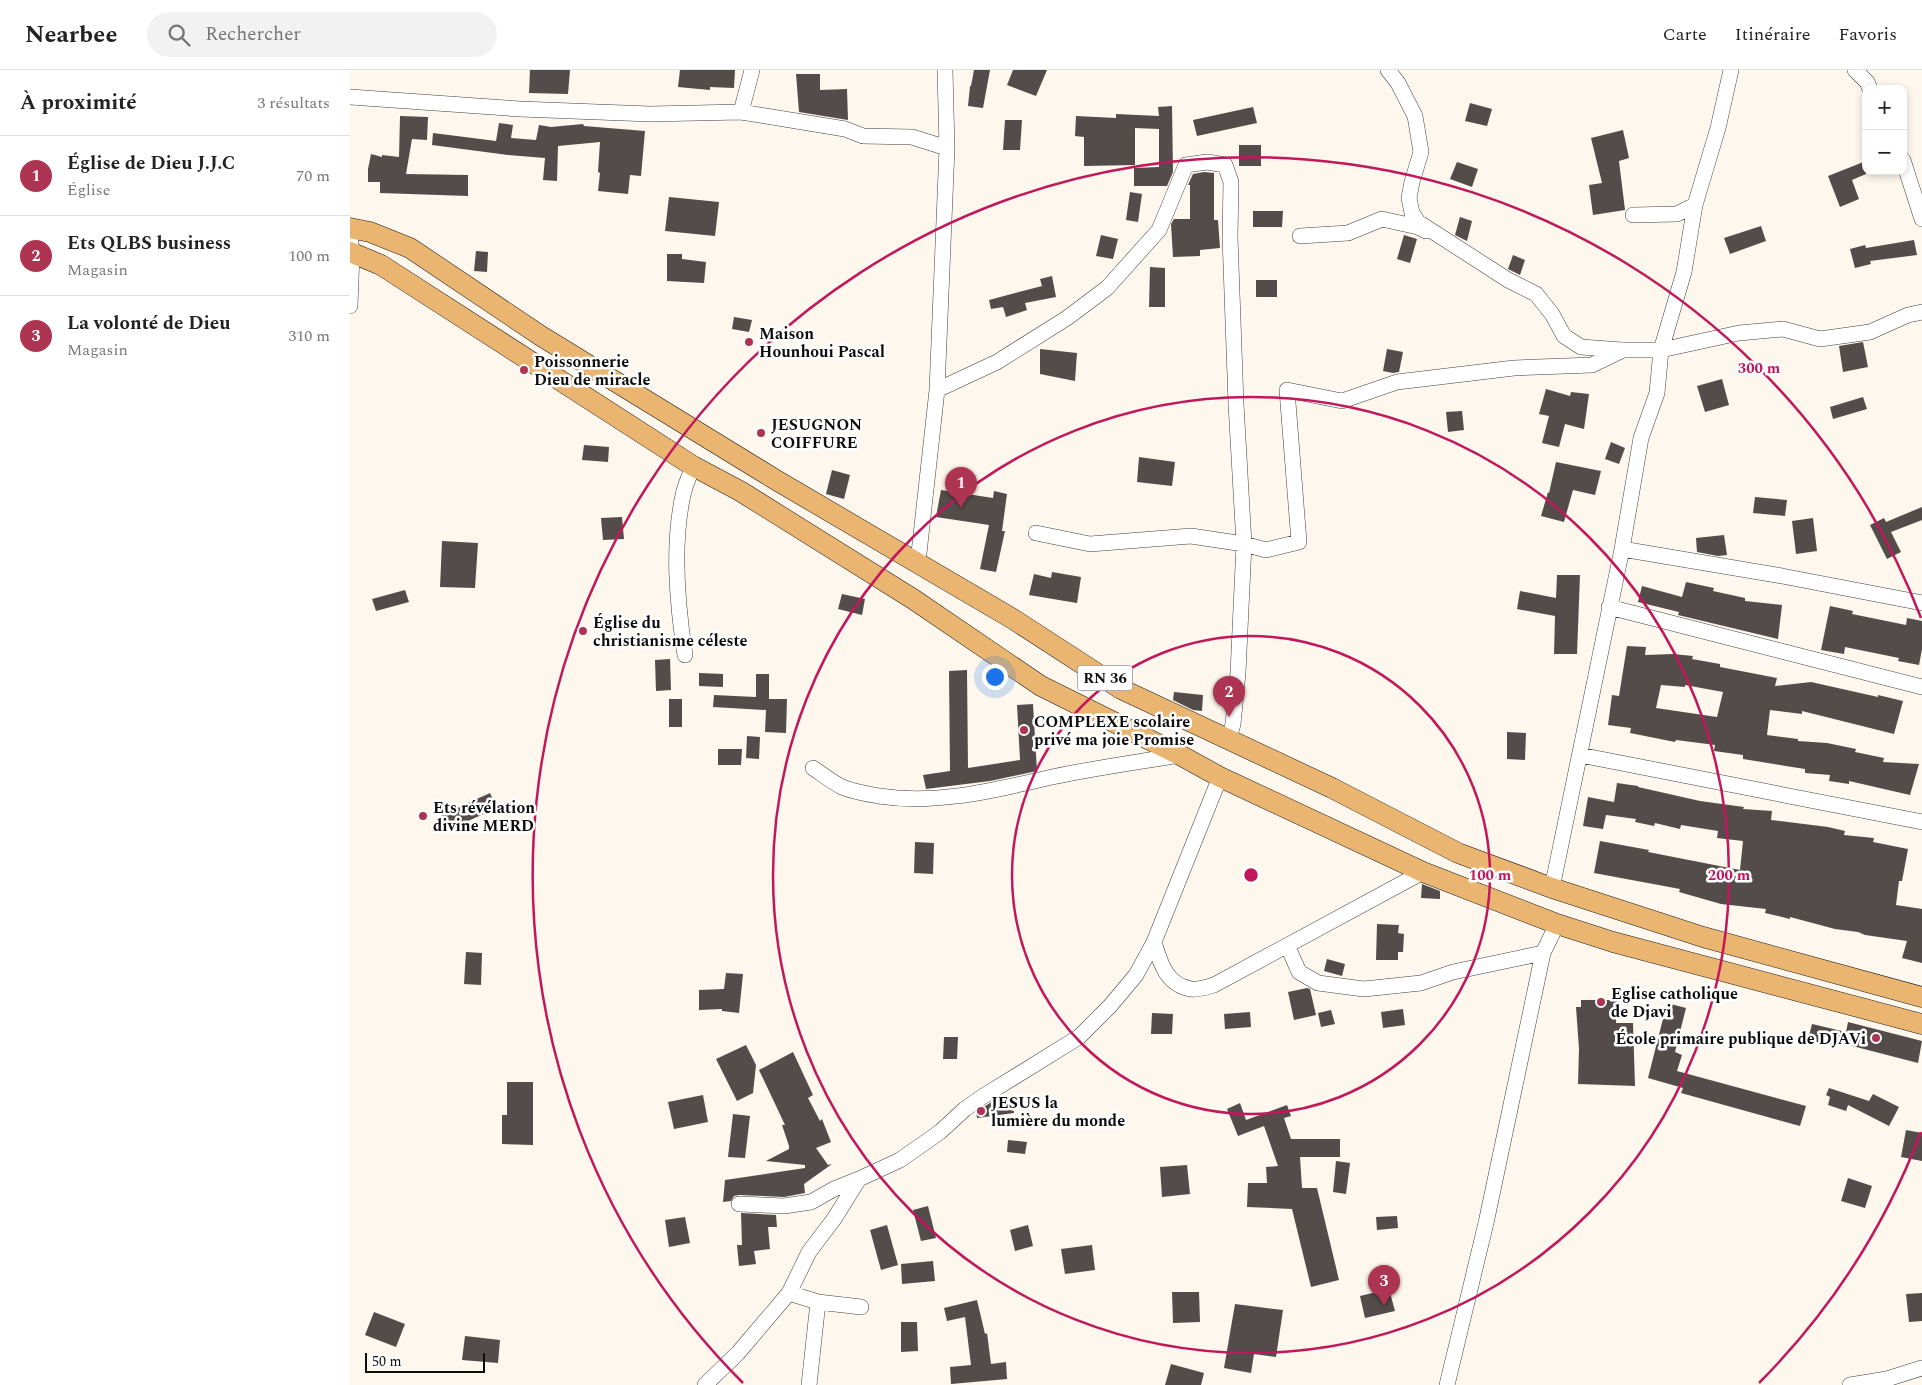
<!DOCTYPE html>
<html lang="fr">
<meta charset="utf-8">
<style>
body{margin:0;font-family:Spectral,serif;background:#f2f2f2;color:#222}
.controls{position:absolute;right:15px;top:15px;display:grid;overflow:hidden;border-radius:10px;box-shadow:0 2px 8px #0003}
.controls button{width:45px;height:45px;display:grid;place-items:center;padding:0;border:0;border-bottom:1px solid #e0e0e0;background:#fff;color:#222;font:25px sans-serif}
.scale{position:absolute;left:15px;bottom:12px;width:120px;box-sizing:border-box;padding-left:5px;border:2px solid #0d0d0d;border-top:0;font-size:14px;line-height:18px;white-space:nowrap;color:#0d0d0d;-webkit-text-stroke:4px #fff;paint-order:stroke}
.you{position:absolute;left:644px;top:606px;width:18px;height:18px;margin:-12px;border:4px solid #fff;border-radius:50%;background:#1a73e8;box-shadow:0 0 0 8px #1a73e833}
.badge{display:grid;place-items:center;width:32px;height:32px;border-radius:50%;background:#ad3452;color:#fff;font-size:16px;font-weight:700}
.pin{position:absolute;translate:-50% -41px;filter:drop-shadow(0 1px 2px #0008)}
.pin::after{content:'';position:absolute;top:26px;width:18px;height:15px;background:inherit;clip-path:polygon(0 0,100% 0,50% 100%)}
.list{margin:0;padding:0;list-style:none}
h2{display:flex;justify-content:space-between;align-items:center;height:65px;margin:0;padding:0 20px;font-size:21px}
h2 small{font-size:16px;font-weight:400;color:#767676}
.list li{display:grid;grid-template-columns:32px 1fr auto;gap:15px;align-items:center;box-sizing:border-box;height:80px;padding:0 20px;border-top:1px solid #e0e0e0}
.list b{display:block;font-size:19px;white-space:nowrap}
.list p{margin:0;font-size:16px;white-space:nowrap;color:#767676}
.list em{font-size:16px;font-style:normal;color:#767676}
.icon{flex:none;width:28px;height:28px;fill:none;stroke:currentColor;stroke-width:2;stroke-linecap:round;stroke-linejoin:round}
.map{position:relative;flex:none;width:1572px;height:1315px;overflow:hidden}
header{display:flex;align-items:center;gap:30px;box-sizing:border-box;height:70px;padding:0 25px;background:#fff;border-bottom:1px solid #e0e0e0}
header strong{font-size:24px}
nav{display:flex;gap:28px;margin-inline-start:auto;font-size:18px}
.search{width:350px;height:45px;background:#f2f2f2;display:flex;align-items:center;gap:12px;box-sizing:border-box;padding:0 18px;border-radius:28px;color:#767676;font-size:19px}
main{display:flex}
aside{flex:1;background:#fff}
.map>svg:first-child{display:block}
.building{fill:#544c4a;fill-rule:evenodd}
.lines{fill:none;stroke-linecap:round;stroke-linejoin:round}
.minor-casing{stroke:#404040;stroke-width:16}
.major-casing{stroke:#1e1e1e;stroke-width:21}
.minor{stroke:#fff;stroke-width:15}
.major{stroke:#eab471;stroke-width:20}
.ring{fill:none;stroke:#c2185b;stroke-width:2.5}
.poi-dot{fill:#ad3452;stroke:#fff;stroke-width:2}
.labels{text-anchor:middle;stroke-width:5;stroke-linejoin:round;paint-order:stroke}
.shield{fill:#fff;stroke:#565656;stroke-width:1}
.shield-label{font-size:15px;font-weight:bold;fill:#0d0d0d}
.poi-label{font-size:16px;font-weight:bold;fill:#0d0d0d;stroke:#fff;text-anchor:start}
.centre{fill:#c2185b;stroke:#fff;stroke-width:2.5}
.ring-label{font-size:15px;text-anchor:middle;font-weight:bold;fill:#c2185b;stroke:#fff;stroke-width:5;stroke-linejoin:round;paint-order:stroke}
</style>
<header>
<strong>Nearbee</strong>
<div class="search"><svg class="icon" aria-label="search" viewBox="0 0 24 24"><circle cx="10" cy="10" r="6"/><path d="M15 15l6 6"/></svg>Rechercher</div>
<nav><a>Carte</a><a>Itinéraire</a><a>Favoris</a></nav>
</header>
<main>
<aside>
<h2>À proximité<small>3 résultats</small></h2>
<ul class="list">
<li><span class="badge">1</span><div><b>Église de Dieu J.J.C</b><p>Église</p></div><em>70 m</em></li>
<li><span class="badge">2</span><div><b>Ets QLBS business</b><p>Magasin</p></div><em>100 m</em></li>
<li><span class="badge">3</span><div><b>La volonté de Dieu</b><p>Magasin</p></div><em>310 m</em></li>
</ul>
</aside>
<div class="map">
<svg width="1572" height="1315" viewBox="0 0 1572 1315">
<rect width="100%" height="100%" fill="#fdf7ee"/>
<path class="building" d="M 180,0 L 220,0 L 218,24 L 179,23 Z
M 330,0 L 385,0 L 384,18 L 360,17 L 360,20 L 328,17 Z
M 624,0 L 640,0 L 633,38 L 618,36 L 620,16 L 621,16 Z
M 663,0 L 697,0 L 686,26 L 657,15 Z
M 446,4 L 470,4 L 470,20 L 497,19 L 498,50 L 449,42 Z
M 1120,33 L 1142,39 L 1137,56 L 1115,51 Z
M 822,36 L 823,102 L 817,116 L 784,116 L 784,98 L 809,97 L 809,59 L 785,58 L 785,95 L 734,96 L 734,67 L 725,66 L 726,46 L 766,48 L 766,44 L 809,46 L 808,37 Z
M 903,37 L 907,53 L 847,66 L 843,50 Z
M 50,46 L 78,47 L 77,70 L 62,69 L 56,104 L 118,105 L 118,126 L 30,123 L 30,112 L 18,112 L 18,99 L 21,84 L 32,87 L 32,85 L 49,87 Z
M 655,50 L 672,50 L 670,80 L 653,80 Z
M 149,53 L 163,55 L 161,68 L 186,70 L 189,55 L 201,57 L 233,54 L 234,56 L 295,61 L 291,106 L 280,105 L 278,124 L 248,121 L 250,103 L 248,102 L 250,72 L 208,76 L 207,111 L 193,110 L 195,88 L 158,85 L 82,75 L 83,63 L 146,71 Z
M 1273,60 L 1279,88 L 1269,91 L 1275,140 L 1243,145 L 1239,115 L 1252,113 L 1241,68 Z
M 889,75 L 911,75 L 911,96 L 889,96 Z
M 1516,91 L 1516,104 L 1502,110 L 1509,129 L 1490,137 L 1478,106 Z
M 1107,92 L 1128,99 L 1122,117 L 1100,109 Z
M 854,102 L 864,103 L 864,150 L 868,150 L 870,178 L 850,180 L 850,186 L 823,187 L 821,154 L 824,149 L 840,149 L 840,115 L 838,115 L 843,104 Z
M 780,122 L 792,124 L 788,152 L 776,150 Z
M 319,127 L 369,132 L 365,166 L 315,161 Z
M 903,141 L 933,141 L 932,157 L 903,157 Z
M 1110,147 L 1122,151 L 1117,171 L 1105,165 Z
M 1411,156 L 1416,171 L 1380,184 L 1374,168 Z
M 751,165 L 768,169 L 763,189 L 746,186 Z
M 1054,165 L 1067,169 L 1060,193 L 1047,189 Z
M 1564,170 L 1567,185 L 1520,191 L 1521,194 L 1505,198 L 1500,179 L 1515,175 L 1516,178 Z
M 126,181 L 138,182 L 137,202 L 124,201 Z
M 317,184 L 332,184 L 332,189 L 356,192 L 354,213 L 317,211 Z
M 1163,185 L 1175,190 L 1170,205 L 1158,199 Z
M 800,197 L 815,198 L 815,237 L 799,237 Z
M 702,206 L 706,227 L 675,233 L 677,240 L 656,247 L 653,237 L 641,239 L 639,230 L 692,216 L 690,209 Z
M 906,210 L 927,210 L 927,227 L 906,227 Z
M 384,247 L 402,250 L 399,262 L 382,259 Z
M 1513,272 L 1518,297 L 1493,302 L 1489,276 Z
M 690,279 L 727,283 L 725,311 L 690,304 Z
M 1037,279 L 1053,282 L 1049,302 L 1043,303 L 1033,301 Z
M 1372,309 L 1379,335 L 1355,342 L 1347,316 Z
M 1196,319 L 1220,326 L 1221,322 L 1239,324 L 1234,359 L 1215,354 L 1209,377 L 1192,373 L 1199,346 L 1189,344 Z
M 1513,327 L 1517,339 L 1483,349 L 1480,337 Z
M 1112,341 L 1114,360 L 1098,362 L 1096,342 Z
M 1261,372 L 1275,378 L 1269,394 L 1255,389 Z
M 234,375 L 259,377 L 258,392 L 232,390 Z
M 789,387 L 825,392 L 822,416 L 787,412 Z
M 1206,392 L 1251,401 L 1245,425 L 1223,420 L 1214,452 L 1191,446 L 1198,422 L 1199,423 Z
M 482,400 L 500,405 L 494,429 L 476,424 Z
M 591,420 L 643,428 L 644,421 L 657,424 L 652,461 L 655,461 L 646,502 L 630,499 L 639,455 L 586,447 Z
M 1405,427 L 1437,430 L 1435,446 L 1403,443 Z
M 1572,437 L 1572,450 L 1541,462 L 1551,482 L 1537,489 L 1520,455 L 1534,448 L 1536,452 Z
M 272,447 L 274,469 L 253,470 L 251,448 Z
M 1463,448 L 1467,481 L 1446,484 L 1442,451 Z
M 1374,465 L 1377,485 L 1368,486 L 1347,482 L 1346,468 Z
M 92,471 L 128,473 L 125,518 L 90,517 Z
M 702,502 L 731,507 L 727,533 L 679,525 L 684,504 L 701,508 Z
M 1207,505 L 1230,505 L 1227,584 L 1204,584 L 1205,546 L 1167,539 L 1170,521 L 1206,528 Z
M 1336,512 L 1364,518 L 1363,521 L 1395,528 L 1395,531 L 1432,535 L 1428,569 L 1328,545 L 1329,542 L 1288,532 L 1292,516 L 1332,527 Z
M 55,520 L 59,532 L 26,541 L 22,529 Z
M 492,524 L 515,529 L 512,545 L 488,539 Z
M 1480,536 L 1503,541 L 1502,544 L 1556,555 L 1557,548 L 1572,551 L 1572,579 L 1569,595 L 1548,591 L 1549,588 L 1495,577 L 1494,584 L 1471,580 Z
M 1277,576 L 1296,577 L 1295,585 L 1323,584 L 1343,586 L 1342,589 L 1370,594 L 1370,597 L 1427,608 L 1425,616 L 1461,612 L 1528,627 L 1528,625 L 1553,631 L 1544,664 L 1452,641 L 1452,644 L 1420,640 L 1417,665 L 1448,669 L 1448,671 L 1477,673 L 1506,679 L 1505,682 L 1534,688 L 1533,692 L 1569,694 L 1560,725 L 1499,711 L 1499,714 L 1479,711 L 1480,705 L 1455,703 L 1455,699 L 1393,689 L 1393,685 L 1364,681 L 1365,675 L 1326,670 L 1325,672 L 1280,663 L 1281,658 L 1258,655 L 1262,625 L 1269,626 ZM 1311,615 L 1335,617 L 1335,615 L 1373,622 L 1367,647 L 1306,638 Z
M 320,589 L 321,620 L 306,621 L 305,590 Z
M 617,600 L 618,698 L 670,690 L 667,635 L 683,634 L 687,701 L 640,711 L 576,719 L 573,705 L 600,701 L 599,601 Z
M 349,603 L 373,604 L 373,617 L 349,616 Z
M 406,604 L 419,604 L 419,629 L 437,629 L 436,663 L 415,662 L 416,640 L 363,637 L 364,625 L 406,627 Z
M 824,622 L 853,625 L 852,641 L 843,640 L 823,630 Z
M 319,629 L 332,629 L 332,657 L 319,657 Z
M 1157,662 L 1176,663 L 1175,690 L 1157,689 Z
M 397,666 L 410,667 L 409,689 L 396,688 Z
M 368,679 L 392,679 L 391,695 L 368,695 Z
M 1267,713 L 1288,716 L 1288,717 L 1350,731 L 1394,737 L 1393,739 L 1422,741 L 1421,750 L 1478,757 L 1495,761 L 1494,765 L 1524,768 L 1523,772 L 1558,779 L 1552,811 L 1549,811 L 1546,835 L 1572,839 L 1572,893 L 1552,888 L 1557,871 L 1515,865 L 1508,862 L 1485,859 L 1440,847 L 1440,849 L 1415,843 L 1416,839 L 1371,834 L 1329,822 L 1330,819 L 1244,803 L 1250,771 L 1299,780 L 1298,782 L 1390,800 L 1393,771 L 1367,768 L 1368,761 L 1331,755 L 1330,759 L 1305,753 L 1304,756 L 1285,752 L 1286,749 L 1256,745 L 1253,759 L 1233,756 L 1238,727 L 1264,732 Z
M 140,723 L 147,738 L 98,760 L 91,745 Z
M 565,772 L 584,773 L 583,804 L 564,803 Z
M 1072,814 L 1090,821 L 1090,829 L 1071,828 Z
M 1027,854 L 1049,855 L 1048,863 L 1054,864 L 1053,882 L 1048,882 L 1048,890 L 1026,890 Z
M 116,882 L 132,883 L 131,915 L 114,914 Z
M 977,889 L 995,894 L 992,906 L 974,901 Z
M 376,903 L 393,904 L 389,943 L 372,941 L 372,939 L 349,940 L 349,920 L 374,919 Z
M 957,918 L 960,919 L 966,945 L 944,950 L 938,922 Z
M 1231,930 L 1267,930 L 1266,953 L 1283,953 L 1285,1016 L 1228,1014 L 1229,979 L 1226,937 L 1231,937 Z
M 1317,933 L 1336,938 L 1325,982 L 1332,985 L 1327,1001 L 1456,1036 L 1450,1056 L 1331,1023 L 1333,1018 L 1298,1008 Z
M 1053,939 L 1055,955 L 1033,958 L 1031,942 Z
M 981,940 L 985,954 L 971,957 L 968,943 Z
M 900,942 L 901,957 L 875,959 L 874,944 Z
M 802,943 L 823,944 L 822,964 L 801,964 Z
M 1498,952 L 1572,971 L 1568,993 L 1483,971 L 1482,976 L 1458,970 L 1462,954 L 1496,962 Z
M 594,967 L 608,967 L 607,989 L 593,989 Z
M 396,975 L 406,995 L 403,1023 L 387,1031 L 366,989 Z
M 443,982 L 463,1025 L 458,1028 L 470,1051 L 472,1049 L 481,1072 L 466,1078 L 478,1095 L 482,1094 L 454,1114 L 455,1123 L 434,1127 L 389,1125 L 384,1126 L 381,1131 L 373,1132 L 375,1110 L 455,1098 L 455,1095 L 416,1091 L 439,1079 L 439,1076 L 432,1055 L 435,1055 L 409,1000 Z
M 157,1012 L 183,1012 L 183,1075 L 152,1074 L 152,1045 L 157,1045 Z
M 1479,1018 L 1519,1031 L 1523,1024 L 1549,1037 L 1539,1056 L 1498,1035 L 1496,1041 L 1478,1035 L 1480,1027 L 1476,1025 Z
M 353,1025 L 358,1052 L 324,1059 L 318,1032 Z
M 662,1028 L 664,1043 L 627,1048 L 626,1042 L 643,1031 Z
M 890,1033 L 896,1050 L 937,1035 L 941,1046 L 934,1048 L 941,1069 L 990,1069 L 990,1087 L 950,1087 L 952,1118 L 967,1118 L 989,1210 L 961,1217 L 942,1139 L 897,1137 L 898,1113 L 917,1113 L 916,1097 L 928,1096 L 914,1056 L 888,1066 L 877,1039 Z
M 383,1044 L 400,1046 L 395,1088 L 378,1087 Z
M 1556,1060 L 1572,1063 L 1572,1091 L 1551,1087 Z
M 658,1070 L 677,1072 L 675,1084 L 657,1082 Z
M 986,1091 L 1000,1093 L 996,1124 L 983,1122 Z
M 837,1095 L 840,1124 L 812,1127 L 810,1097 Z
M 1498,1108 L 1522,1116 L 1515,1138 L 1491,1131 Z
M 578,1136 L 586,1168 L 571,1171 L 563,1140 Z
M 391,1143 L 426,1145 L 427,1157 L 418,1157 L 420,1179 L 404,1181 L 406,1194 L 389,1196 L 387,1175 L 392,1175 Z
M 1047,1146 L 1048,1158 L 1027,1160 L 1026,1147 Z
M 335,1147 L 340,1173 L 319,1177 L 315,1150 Z
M 537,1155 L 548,1195 L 531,1200 L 520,1160 Z
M 678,1155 L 683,1176 L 665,1181 L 660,1160 Z
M 742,1175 L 745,1200 L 715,1204 L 711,1179 Z
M 583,1191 L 585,1211 L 552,1214 L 551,1194 Z
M 1039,1219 L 1045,1241 L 1015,1248 L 1010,1226 Z
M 822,1222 L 849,1222 L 850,1252 L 823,1253 Z
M 1572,1223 L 1572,1251 L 1559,1252 L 1556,1224 Z
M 627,1230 L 635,1264 L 637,1263 L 641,1294 L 656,1292 L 657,1309 L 601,1314 L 600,1297 L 621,1295 L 615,1247 L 597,1251 L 594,1238 Z
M 885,1234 L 933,1240 L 926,1287 L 904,1284 L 901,1303 L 874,1298 Z
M 24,1242 L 55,1254 L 46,1277 L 15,1265 Z
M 551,1252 L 567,1252 L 568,1281 L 551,1282 Z
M 115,1266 L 150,1270 L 148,1293 L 112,1290 Z
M 821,1294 L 854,1303 L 851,1315 L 815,1315 Z"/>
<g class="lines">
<defs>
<path id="minor" d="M 1038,0 L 1048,13 L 1065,46 L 1071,82 L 1062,112 L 1059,128 L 1062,143 L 1068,152 L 1158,210 L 1186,224 L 1202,244 L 1214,266 L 1231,277 L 1272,280
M 1505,0 L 1517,12 L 1520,19
M 0,27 L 170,39 L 300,44 L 391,42 L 495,59 L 513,66 L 562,67 L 597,78
M 391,42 L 402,0
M 1553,90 L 1572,149
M 1283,145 L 1327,144 L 1345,135
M 950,166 L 998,163 L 1032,149 L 1068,157 L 1076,161
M 0,167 L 2,183 L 0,236
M 587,320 L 647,292 L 717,248 L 757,218 L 809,160 L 836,95 L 857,92 L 875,95 L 881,112 L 880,167 L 886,334 L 894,474 L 888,603 L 883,654 L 879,669
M 686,463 L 740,474 L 841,466 L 894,474 L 916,480 L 949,472 L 937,320 L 992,331 L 1047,312 L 1164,298 L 1242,295 L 1273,280 L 1311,280 L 1389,263 L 1433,259 L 1470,269 L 1520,262 L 1558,245 L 1572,242
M 1272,479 L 1432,506 L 1572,533
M 568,492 L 587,320 L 597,78 L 595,0
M 1259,537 L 1572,617
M 335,585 C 327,533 322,476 333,425 C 335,415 340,405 343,396
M 1230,685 L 1572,752
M 463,698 C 472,704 482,712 492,717 C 504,722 517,724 529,726 C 588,735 645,720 702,707 C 744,698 788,692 830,685
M 1202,818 L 1272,479 L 1291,368 L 1307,323 L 1311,280 L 1334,202 L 1345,135 L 1368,58 L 1381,0
M 804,872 C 810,892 816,915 841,919 C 848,920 857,917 864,915 L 1073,802
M 938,877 L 949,902 L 968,913 L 1014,919 L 1071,913 L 1103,902 L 1193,883
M 389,1134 L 434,1136 L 461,1132 L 484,1119 L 509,1109
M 439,1223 L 468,1232 L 459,1315
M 468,1232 L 511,1237
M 355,1315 L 388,1283 L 439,1223 L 459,1182 L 484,1149 L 509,1109 L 550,1090 L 590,1062 L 615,1039 L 632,1027 L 729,967 L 760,936 L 786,905 L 804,872 L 870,707
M 1097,1315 L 1136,1153 L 1193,883 L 1207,854
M 1500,1315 L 1537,1309 L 1572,1298"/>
<path id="major" d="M 0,158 L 20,162 L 60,178 L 191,266 L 426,410 L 663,549 L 771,619 L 982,718 L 1108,783 L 1202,818 L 1353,867 L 1572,927
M 0,182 L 31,195 L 343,396 L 390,421 L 563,529 L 691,616 L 830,685 L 870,707 L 1073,802 L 1207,854 L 1263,872 L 1572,954"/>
</defs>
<use href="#minor" class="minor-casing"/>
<use href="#major" class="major-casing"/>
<use href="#minor" class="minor"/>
<use href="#major" class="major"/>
</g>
<g class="ring">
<circle cx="901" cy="805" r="239"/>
<circle cx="901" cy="805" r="478"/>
<path d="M1571 1062A718 718 0 0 1 1409 1313M393 1313A718 718 0 1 1 1571 548"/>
</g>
<g class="poi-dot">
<circle cx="399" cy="272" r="5"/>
<circle cx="174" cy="300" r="5"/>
<circle cx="411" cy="363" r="5"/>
<circle cx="233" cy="561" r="5"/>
<circle cx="674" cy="660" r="5"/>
<circle cx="73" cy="746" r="5"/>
<circle cx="1251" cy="932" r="5"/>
<circle cx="1526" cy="968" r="5"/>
<circle cx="631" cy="1041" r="5"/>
</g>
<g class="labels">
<rect class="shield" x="727.5" y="595.5" width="55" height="25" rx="4"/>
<g class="shield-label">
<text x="755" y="613">RN 36</text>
</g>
<g class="poi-label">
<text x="409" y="269">Maison<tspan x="409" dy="18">Hounhoui Pascal</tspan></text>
<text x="184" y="297">Poissonnerie<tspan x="184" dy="18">Dieu de miracle</tspan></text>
<text x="421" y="360">JESUGNON<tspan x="421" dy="18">COIFFURE</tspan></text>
<text x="243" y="558">Église du<tspan x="243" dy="18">christianisme céleste</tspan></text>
<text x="684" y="657">COMPLEXE scolaire<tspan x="684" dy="18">privé ma joie Promise</tspan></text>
<text x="83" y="743">Ets révélation<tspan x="83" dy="18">divine MERD</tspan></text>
<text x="1261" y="929">Eglise catholique<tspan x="1261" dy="18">de Djavi</tspan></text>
<text x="1516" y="974" text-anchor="end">École primaire publique de DJAVi</text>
<text x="641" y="1038">JESUS la<tspan x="641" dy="18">lumière du monde</tspan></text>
</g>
</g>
<circle cx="901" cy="805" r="8" class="centre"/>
<g class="ring-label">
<text x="1409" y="303">300 m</text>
<text x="1140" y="810">100 m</text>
<text x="1379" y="810">200 m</text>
</g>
</svg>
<div class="controls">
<button>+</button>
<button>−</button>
</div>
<div class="scale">50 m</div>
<div class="you"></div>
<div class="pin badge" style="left:611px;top:438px">1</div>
<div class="pin badge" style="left:879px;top:647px">2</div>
<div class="pin badge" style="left:1034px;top:1236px">3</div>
</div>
</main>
